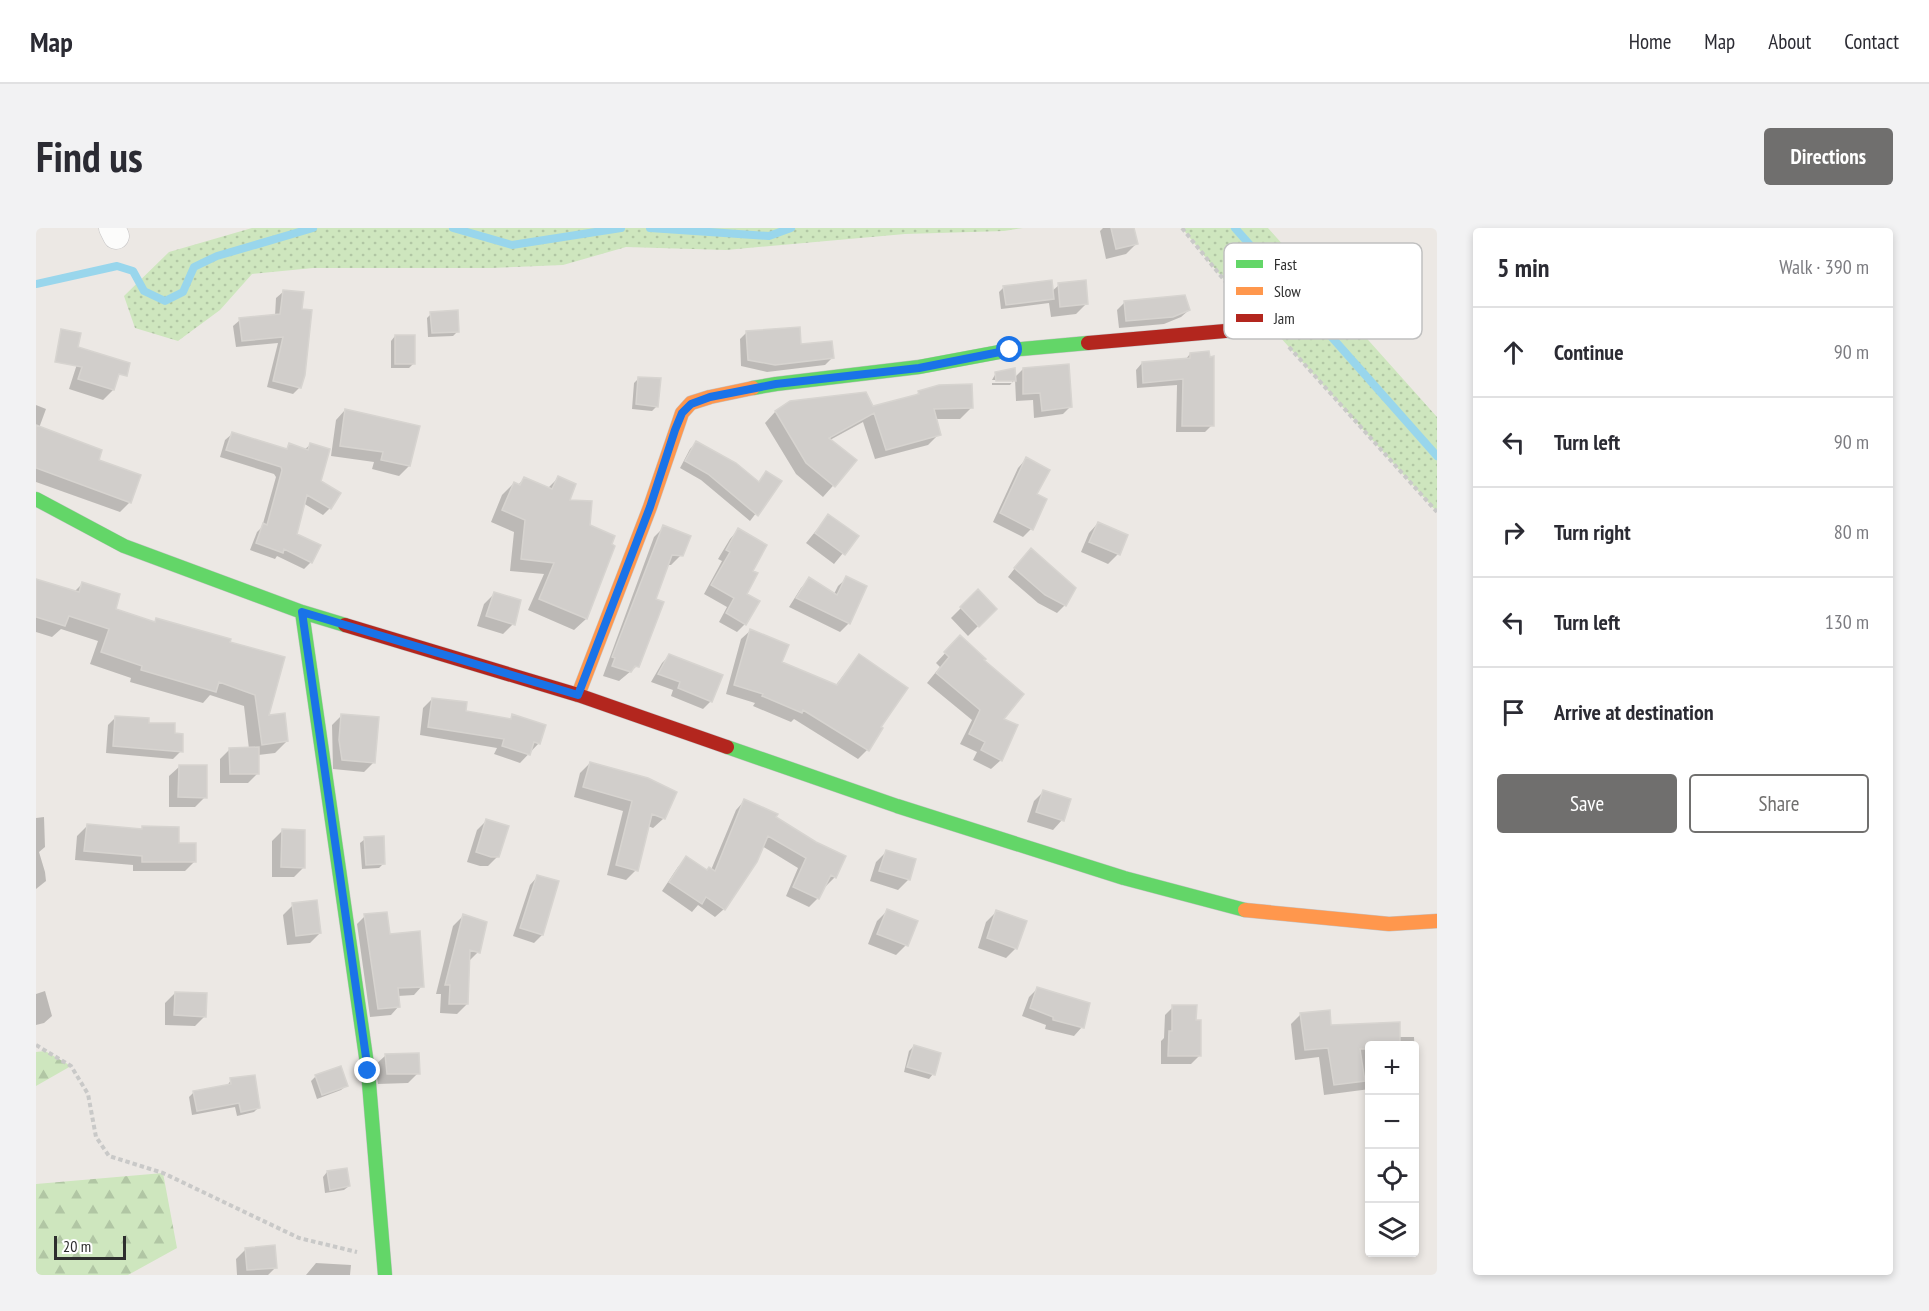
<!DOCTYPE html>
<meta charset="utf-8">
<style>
body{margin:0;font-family:"PT Sans Narrow",sans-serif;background:#f2f2f3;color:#2b2b33}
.controls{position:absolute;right:18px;bottom:18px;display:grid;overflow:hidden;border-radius:6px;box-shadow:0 3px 9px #0003}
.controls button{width:54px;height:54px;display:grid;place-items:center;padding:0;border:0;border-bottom:2px solid #e1e1e2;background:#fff;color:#2b2b33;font:30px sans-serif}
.scale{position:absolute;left:18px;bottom:15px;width:72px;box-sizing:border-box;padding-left:6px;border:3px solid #2e2e2e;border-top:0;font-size:16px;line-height:21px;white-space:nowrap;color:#2e2e2e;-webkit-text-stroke:4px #fff;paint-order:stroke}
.stop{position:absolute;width:18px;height:18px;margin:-14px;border:4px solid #1a73e8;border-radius:50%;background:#fff}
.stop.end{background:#1a73e8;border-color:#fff;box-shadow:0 2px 6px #0008}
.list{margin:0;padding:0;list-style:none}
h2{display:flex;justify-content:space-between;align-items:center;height:78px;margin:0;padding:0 24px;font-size:26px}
h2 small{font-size:20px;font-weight:400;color:#7c7c81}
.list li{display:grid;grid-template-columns:39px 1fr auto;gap:18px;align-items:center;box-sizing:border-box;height:90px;padding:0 24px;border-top:2px solid #e1e1e2}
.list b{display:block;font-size:22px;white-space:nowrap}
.list em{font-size:20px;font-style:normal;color:#7c7c81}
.actions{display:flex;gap:12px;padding:18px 24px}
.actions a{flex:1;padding:14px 0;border:2px solid #706f6e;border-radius:6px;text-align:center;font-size:21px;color:#706f6e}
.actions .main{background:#706f6e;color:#fff}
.icon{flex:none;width:33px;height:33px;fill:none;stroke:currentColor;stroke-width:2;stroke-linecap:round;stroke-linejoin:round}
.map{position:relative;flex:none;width:1401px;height:1047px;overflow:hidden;border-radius:6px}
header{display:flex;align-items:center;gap:36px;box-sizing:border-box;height:84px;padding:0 30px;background:#fff;border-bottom:2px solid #e1e1e2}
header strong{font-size:28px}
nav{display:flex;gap:33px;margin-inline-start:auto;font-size:21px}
.intro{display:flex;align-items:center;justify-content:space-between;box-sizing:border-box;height:144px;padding:0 36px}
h1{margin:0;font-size:42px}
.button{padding:15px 27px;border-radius:6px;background:#706f6e;color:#fff;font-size:21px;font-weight:700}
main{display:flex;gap:36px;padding:0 36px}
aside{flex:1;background:#fff;border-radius:6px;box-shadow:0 3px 9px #0003}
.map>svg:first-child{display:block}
.grass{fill:url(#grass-dots)}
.forest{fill:url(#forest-firs)}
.shadow{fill:#0003}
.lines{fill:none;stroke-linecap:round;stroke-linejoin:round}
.stream{stroke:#99d6ec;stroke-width:8}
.building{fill:#d1cecb;stroke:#d7d4d0;stroke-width:1.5}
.street-casing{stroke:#c5c4c5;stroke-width:27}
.fast-casing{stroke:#c5c4c5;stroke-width:15}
.slow-casing{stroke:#c5c4c5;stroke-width:15}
.jam-casing{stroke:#c5c4c5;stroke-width:15}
.path{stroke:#c9c9c8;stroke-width:4;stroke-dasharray:4.5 3;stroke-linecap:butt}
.street{stroke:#fcfcfb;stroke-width:26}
.fast{stroke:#63d668;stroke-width:14}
.slow{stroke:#ff974d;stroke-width:14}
.jam{stroke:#b3261e;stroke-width:14}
.route{stroke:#1a73e8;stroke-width:8}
.key{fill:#fff;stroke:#c0c0c0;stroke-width:1.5}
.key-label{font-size:16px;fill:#2e2e2e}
</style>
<header>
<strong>Map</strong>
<nav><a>Home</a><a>Map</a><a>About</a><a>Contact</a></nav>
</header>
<div class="intro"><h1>Find us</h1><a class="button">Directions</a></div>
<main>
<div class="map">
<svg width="1401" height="1047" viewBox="0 0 1401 1047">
<defs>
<pattern id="grass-dots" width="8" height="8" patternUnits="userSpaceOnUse" patternTransform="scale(1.5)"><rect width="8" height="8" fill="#cee6be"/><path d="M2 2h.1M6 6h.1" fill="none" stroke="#b1c6a4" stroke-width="1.8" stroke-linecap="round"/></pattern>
<pattern id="forest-firs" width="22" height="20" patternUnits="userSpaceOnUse" patternTransform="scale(1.5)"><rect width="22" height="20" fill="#cee6be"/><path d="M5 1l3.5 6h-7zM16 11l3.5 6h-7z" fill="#b1c6a4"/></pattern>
</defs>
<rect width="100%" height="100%" fill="#ece8e4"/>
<path class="grass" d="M 216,0 L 987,0 L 968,3 L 869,6 L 690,22 L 590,19 L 527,37 L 456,40 L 277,40 L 216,46 L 184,82 L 142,113 L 99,100 L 88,68 L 133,24 Z
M 1146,0 L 1232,0 L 1401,189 L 1401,284 L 1235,99 L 1193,58 Z"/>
<path class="forest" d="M 9,823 L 35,838 L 0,858 L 0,824 Z
M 127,945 L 141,1020 L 92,1047 L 0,1047 L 0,956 Z"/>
<path class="shadow" d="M 1067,0 L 1096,0 L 1100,16 L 1090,26 L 1070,31 L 1064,3 Z
M 1023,57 L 1050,76 L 1040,86 L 1015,89 L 1013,75 L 965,81 L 963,64 L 968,59 L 1015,64 Z
M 247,64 L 264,159 L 257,166 L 231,159 L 242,115 L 200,119 L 197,98 L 204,92 L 239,88 L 240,70 Z
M 1089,74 L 1153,82 L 1145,89 L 1128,96 L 1083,100 L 1081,82 Z
M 395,86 L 422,103 L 417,108 L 392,109 L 391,90 Z
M 711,104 L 764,118 L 796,130 L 789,137 L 731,144 L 705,138 L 704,111 Z
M 359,108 L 378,135 L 373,140 L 355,140 L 355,113 Z
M 1154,126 L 1176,197 L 1169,204 L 1140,204 L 1141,157 L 1101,160 L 1100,142 L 1106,135 L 1149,132 Z
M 42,133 L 77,162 L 67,172 L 33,161 Z
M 987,141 L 1035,178 L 1027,186 L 998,190 L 997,172 L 980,173 L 979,151 L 974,157 L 956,157 L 956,155 L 976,155 L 976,152 L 956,152 L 960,145 L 978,150 Z
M 603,150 L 621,178 L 616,183 L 596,181 L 598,155 Z
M 883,164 L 935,180 L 924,191 L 899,191 L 903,206 L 892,217 L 839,231 L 827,194 L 794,212 L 819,233 L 787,269 L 760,246 L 729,195 L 739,184 L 755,175 L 836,180 L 879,169 Z
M 0,177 L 10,181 L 3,200 L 61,233 L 94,274 L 84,284 L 0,254 Z
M 309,182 L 373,238 L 363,248 L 336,241 L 338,234 L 295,228 L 300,192 Z
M 196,206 L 249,222 L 254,217 L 268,222 L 274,217 L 283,254 L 294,280 L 287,287 L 267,275 L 259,307 L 275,334 L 268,341 L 241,328 L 239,331 L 214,322 L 221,304 L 226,299 L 240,249 L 238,246 L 184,229 L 189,212 Z
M 660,215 L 722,255 L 731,244 L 744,254 L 714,293 L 665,252 L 644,240 L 654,221 Z
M 990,231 L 999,267 L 995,301 L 987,309 L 957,294 L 982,240 Z
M 522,250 L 531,273 L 552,298 L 577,318 L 550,391 L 538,402 L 492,382 L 508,346 L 474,343 L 478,304 L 455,294 L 466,267 L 478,255 L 482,257 L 488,251 L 511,261 Z
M 792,288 L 821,308 L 798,336 L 770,315 Z
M 1062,295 L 1082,326 L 1072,336 L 1045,324 L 1053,305 Z
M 628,299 L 645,327 L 635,337 L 631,337 L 618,372 L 601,438 L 583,453 L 567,448 L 618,309 Z
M 702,302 L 708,366 L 709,396 L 701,404 L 683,394 L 691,379 L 668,366 L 686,333 L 682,331 L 694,311 Z
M 987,330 L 1029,377 L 1021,385 L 1002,375 L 972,349 Z
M 811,350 L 813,395 L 804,404 L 753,379 L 765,360 L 774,351 L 798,366 L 802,358 Z
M 0,353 L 38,364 L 46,356 L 78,382 L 117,395 L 120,392 L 193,412 L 231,489 L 251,513 L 239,525 L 222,527 L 222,545 L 212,555 L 184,555 L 184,531 L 194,521 L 213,521 L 208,478 L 174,467 L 167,475 L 94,454 L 95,450 L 54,436 L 62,413 L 25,401 L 16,409 L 0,404 Z
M 942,363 L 959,381 L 932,408 L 915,390 Z
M 458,366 L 477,396 L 467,406 L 441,398 L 448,376 Z
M 715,402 L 744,435 L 799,458 L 823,428 L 831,522 L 822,531 L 758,491 L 755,494 L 717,478 L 719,475 L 690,466 L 705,411 Z
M 924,409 L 965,491 L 965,532 L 955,541 L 937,532 L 941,524 L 924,516 L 936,492 L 891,455 L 904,439 L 900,435 Z
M 634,427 L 675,473 L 667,481 L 635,468 L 637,462 L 615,454 L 626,435 Z
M 396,471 L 428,484 L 473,492 L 477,488 L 503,515 L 484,535 L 458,526 L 461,520 L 384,507 L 387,480 Z
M 306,487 L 338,534 L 328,544 L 297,541 L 296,497 Z
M 80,489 L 111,496 L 145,523 L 137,531 L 70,525 L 72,497 Z
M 554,535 L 639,565 L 627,591 L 617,600 L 612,598 L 600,642 L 590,652 L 571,647 L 587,583 L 538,569 L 544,545 Z
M 143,539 L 169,569 L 159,579 L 133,579 L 133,548 Z
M 1008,563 L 1026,592 L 1017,602 L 991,594 L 998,573 Z
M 708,573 L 739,590 L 799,649 L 790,658 L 788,657 L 782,670 L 773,679 L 750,668 L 762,640 L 726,618 L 688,681 L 679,689 L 662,677 L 656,684 L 626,663 L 642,639 L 651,630 L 670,644 L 675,642 L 700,582 Z
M 8,589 L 9,619 L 3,624 L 9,644 L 10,653 L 0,661 L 0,590 Z
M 451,592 L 462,628 L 452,638 L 444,638 L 431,634 L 441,602 Z
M 51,598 L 104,602 L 107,600 L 142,616 L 159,633 L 149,643 L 97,643 L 97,637 L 39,632 L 41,608 Z
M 246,603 L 268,639 L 258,649 L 236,649 L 236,613 Z
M 329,611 L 348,635 L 343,640 L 326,641 L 324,615 Z
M 850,624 L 878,632 L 872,652 L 862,662 L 834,653 L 840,634 Z
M 502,648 L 506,707 L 498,715 L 477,708 L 494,657 Z
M 257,677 L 284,705 L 274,715 L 251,717 L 247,687 Z
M 851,683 L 870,717 L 860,727 L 832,716 L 841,693 Z
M 960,684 L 980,720 L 970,730 L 942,720 L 950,694 Z
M 329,688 L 352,707 L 386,758 L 378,767 L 362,768 L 363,778 L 355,787 L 334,789 L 321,696 Z
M 427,688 L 442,724 L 432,734 L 431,776 L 421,786 L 404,785 L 405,766 L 400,766 L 417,698 Z
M 1002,760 L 1046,799 L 1038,808 L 1009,801 L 1010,797 L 986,788 L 993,769 Z
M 9,763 L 16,788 L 8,795 L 0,797 L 0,766 Z
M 139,765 L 169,788 L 159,798 L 129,797 L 129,775 Z
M 1137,779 L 1159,793 L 1164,827 L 1155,836 L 1125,836 L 1125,813 L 1128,810 L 1129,787 Z
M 1265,786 L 1294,798 L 1362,809 L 1378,809 L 1380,849 L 1378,851 L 1378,818 L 1334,818 L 1334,861 L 1288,867 L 1283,829 L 1259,832 L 1255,796 Z
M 878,818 L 897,846 L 893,851 L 868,844 L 873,823 Z
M 382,827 L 382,845 L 372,855 L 342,856 L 339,837 L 349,828 Z
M 280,848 L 310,858 L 305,862 L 281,871 L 275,853 Z
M 195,852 L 222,880 L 218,884 L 201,888 L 199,879 L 156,887 L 153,869 L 158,864 L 191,858 Z
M 291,944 L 313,958 L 308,962 L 289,965 L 287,949 Z
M 210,1021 L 240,1039 L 232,1047 L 201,1047 L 200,1031 Z
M 280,1035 L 315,1037 L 314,1047 L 270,1047 Z"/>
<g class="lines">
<path class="stream" d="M 417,0 L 476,17 L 585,0
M 614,0 L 733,8 L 755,0
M 1199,0 L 1401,228
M 0,56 L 81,38 L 97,43 L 108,63 L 129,73 L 147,64 L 158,39 L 181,28 L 277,0"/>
</g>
<path class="building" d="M 1075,0 L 1098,0 L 1102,16 L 1080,21 Z
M 1016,52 L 1018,71 L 970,77 L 967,58 Z
M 1050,52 L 1052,76 L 1024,79 L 1022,55 Z
M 247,62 L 268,64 L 266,81 L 276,82 L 269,147 L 265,160 L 237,153 L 247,109 L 206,113 L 203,90 L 244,86 Z
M 1149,67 L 1154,82 L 1137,89 L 1090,93 L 1088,73 Z
M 422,82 L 423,104 L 396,105 L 394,84 Z
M 764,99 L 765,116 L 796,113 L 798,130 L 739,137 L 712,132 L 710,103 Z
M 25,101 L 45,105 L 42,119 L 94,135 L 91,148 L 83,146 L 78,162 L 42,151 L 46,139 L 19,134 Z
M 359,107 L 379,107 L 379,136 L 359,136 Z
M 1173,123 L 1174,129 L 1178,128 L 1178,198 L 1146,198 L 1147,151 L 1107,155 L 1106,134 L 1154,130 L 1154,125 Z
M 1033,136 L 1036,179 L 1006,183 L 1004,165 L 987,166 L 987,140 Z
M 979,140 L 980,153 L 960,153 L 959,144 Z
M 602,149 L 625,150 L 622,179 L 600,176 Z
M 936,156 L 937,180 L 898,181 L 905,207 L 850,222 L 838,185 L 793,210 L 821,232 L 799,259 L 770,235 L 739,183 L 754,173 L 830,164 L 837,178 L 883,166 L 882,163 L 903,157 Z
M 309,181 L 384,198 L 374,238 L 345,232 L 347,224 L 304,218 Z
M 0,197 L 66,222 L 63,232 L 105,247 L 95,275 L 0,240 Z
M 196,204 L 251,221 L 253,215 L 272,222 L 274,215 L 294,221 L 285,253 L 305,265 L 295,281 L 271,267 L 261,306 L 285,317 L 276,335 L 248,321 L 247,325 L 220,315 L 227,295 L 231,297 L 246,242 L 245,239 L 190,222 Z
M 660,213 L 700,235 L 723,254 L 730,243 L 746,253 L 722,288 L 672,246 L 649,233 Z
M 990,229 L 1014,242 L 1001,266 L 1011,271 L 997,302 L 964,285 Z
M 522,248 L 540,256 L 534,272 L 556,273 L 554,297 L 579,308 L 576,316 L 579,318 L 551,391 L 503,371 L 518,335 L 485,331 L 489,292 L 466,282 L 478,254 L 484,257 L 488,249 L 516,261 Z
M 792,286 L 823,308 L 809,327 L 779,305 Z
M 1062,294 L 1092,307 L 1084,327 L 1053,314 Z
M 627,297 L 655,308 L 647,328 L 636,327 L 620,371 L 628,374 L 603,439 L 599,438 L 595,444 L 576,438 L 579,430 L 576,429 Z
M 702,300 L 731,317 L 717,343 L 722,345 L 711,366 L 724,373 L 710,397 L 690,385 L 698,370 L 675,357 L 694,324 L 690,322 Z
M 995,320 L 1040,360 L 1030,378 L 1009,367 L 978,340 Z
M 810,348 L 831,358 L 814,396 L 760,370 L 773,349 L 801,367 Z
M 0,351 L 43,364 L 46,354 L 84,366 L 80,381 L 119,394 L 120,390 L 195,411 L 194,414 L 249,429 L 233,487 L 249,485 L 252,513 L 226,517 L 219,467 L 183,454 L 180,464 L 105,442 L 106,438 L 65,424 L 73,401 L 33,388 L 29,398 L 0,389 Z
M 942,361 L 961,381 L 943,399 L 924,379 Z
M 458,364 L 485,372 L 479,397 L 450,388 Z
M 714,401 L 753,417 L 746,434 L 801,457 L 823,426 L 872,460 L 845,499 L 847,500 L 833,523 L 767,482 L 766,485 L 726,468 L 727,466 L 698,457 Z
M 924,407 L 950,431 L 948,432 L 988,466 L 968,491 L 982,497 L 966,533 L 945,522 L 949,514 L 933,506 L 944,482 L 900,445 L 913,429 L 908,424 Z
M 633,426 L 687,447 L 676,474 L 642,460 L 644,454 L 622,446 Z
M 396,470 L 431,474 L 430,483 L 475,491 L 476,486 L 510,497 L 504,516 L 498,514 L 494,527 L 466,518 L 468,511 L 392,499 Z
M 305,486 L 343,489 L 339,535 L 306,532 L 303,512 Z
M 79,488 L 113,490 L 113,495 L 139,495 L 139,505 L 147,506 L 147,524 L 77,518 Z
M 223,519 L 223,546 L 194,546 L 193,520 Z
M 554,534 L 612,550 L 641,564 L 629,591 L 616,586 L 602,643 L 580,637 L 596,573 L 547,559 Z
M 143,537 L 171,537 L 171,570 L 142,569 Z
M 1007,562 L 1035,571 L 1028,593 L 1000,584 Z
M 708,571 L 742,586 L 740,589 L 780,614 L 810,628 L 800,650 L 795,647 L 783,671 L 757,659 L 770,630 L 732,608 L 721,634 L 689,682 L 670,669 L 666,676 L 633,654 L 650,628 L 671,642 L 673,639 L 679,643 Z
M 450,591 L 473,598 L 463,629 L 455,629 L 440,624 Z
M 51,596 L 106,601 L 106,598 L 143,599 L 143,615 L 160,615 L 160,634 L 106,634 L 106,628 L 48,623 Z
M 246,601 L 269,602 L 269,640 L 245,639 Z
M 348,608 L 349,636 L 330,637 L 328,609 Z
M 850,622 L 880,631 L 874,652 L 843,643 Z
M 501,647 L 523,653 L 507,707 L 484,700 Z
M 281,672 L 285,705 L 260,708 L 256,675 Z
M 851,681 L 882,693 L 872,718 L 841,706 Z
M 960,682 L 991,693 L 981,721 L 951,710 Z
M 351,684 L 354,706 L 384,703 L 388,759 L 362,760 L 364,779 L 342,781 L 328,686 Z
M 427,686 L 451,694 L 444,725 L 434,722 L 432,776 L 413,776 L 414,757 L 409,757 Z
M 1001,759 L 1054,775 L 1048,800 L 1017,792 L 1017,789 L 994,780 Z
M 139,764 L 171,765 L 170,789 L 138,787 Z
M 1136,777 L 1161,777 L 1160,792 L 1165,792 L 1165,828 L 1132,828 L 1133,803 L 1136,803 Z
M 1294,782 L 1295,797 L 1364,794 L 1364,818 L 1334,818 L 1334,821 L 1324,821 L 1329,853 L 1298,857 L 1292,820 L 1269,822 L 1264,785 Z
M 878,817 L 905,825 L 899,847 L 871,839 Z
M 383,825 L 384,846 L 351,846 L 349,826 Z
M 305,838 L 312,858 L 286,867 L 279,847 Z
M 219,847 L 224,880 L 205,884 L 203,875 L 161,883 L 157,863 L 195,856 L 194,850 Z
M 311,940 L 314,958 L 294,962 L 291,943 Z
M 239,1017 L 241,1040 L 211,1042 L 209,1020 Z"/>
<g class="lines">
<defs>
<path id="street" d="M 76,0 L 80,8"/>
<path id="fast" d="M 717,160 L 740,156 L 883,139 L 974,122 L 1052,115
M 0,271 L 88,318 L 266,384 L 309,397
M 266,384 L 332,843 L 349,1047
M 691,519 L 861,578 L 1088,650 L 1209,682"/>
<path id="slow" d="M 542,467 L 614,279 L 646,185 L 655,175 L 674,169 L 717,160
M 1209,682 L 1353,696 L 1401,693"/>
<path id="jam" d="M 1052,115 L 1235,99
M 309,397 L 542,467 L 691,519"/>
</defs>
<use href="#street" class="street-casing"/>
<use href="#fast" class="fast-casing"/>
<use href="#slow" class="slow-casing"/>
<use href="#jam" class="jam-casing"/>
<path class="path" d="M 1146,0 L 1193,58 L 1208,73
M 1253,119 L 1401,284
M 0,817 L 35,838 L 52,866 L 60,909 L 73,928 L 127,945 L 263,1010 L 321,1024"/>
<use href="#street" class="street"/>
<use href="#fast" class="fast"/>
<use href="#slow" class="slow"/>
<use href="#jam" class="jam"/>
</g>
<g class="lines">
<path class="route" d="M 332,843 L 266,384 L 542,467 L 614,279 L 639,202 L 646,185 L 655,176 L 674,169 L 740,156 L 883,140 L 974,122"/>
</g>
<rect x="1188" y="15" width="198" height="96" rx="9" class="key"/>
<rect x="1200" y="32" width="27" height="8" fill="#63d668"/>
<rect x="1200" y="59" width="27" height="8" fill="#ff974d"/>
<rect x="1200" y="86" width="27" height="8" fill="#b3261e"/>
<g class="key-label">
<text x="1238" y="42">Fast</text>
<text x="1238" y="69">Slow</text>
<text x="1238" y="96">Jam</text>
</g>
</svg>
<div class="controls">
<button>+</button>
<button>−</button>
<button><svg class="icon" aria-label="locate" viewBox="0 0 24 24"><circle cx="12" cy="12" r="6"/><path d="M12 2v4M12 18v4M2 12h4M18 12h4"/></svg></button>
<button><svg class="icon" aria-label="layers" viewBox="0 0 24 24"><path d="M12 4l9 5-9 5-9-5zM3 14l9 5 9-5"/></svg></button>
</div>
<div class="scale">20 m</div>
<div class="stop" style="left:974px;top:122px"></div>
<div class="stop end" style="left:332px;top:843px"></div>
</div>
<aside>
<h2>5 min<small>Walk · 390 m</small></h2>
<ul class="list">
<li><svg class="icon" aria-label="ahead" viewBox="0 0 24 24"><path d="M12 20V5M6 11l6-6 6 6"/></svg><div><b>Continue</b></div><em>90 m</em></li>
<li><svg class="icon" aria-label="left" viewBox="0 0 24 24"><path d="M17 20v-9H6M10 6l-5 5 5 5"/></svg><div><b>Turn left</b></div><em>90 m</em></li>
<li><svg class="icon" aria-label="right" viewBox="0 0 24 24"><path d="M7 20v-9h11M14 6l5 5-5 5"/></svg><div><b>Turn right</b></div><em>80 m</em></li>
<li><svg class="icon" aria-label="left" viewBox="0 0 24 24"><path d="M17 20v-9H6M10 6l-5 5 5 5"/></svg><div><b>Turn left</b></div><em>130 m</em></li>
<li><svg class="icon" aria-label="arrive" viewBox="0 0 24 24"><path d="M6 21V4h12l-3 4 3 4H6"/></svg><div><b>Arrive at destination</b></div></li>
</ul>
<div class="actions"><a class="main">Save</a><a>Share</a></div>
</aside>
</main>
